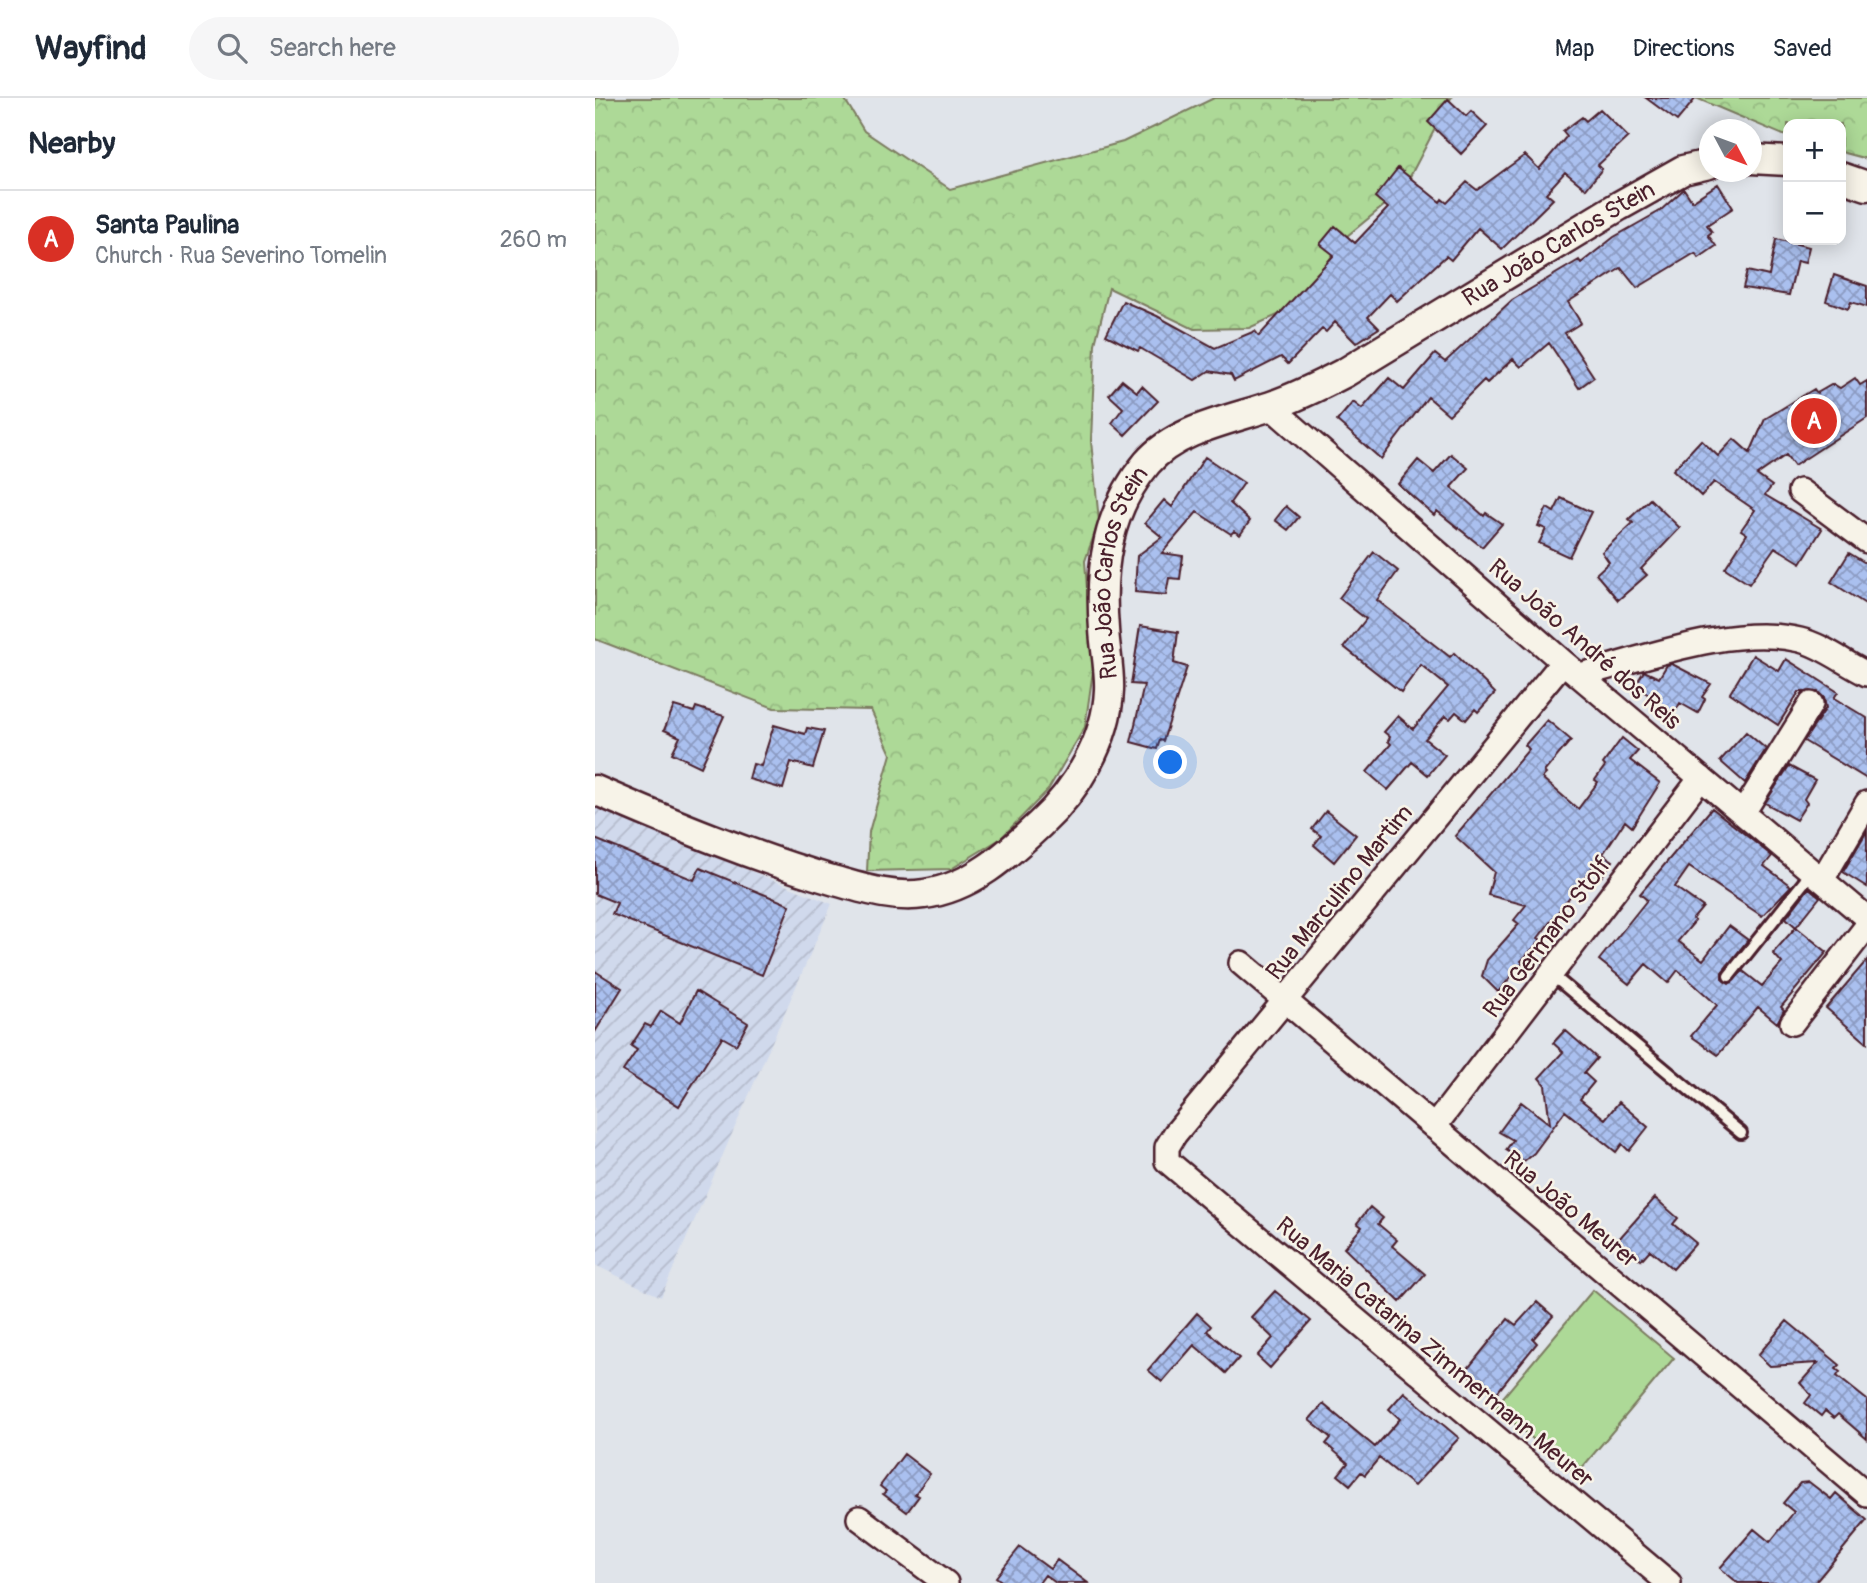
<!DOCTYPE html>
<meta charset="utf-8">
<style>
body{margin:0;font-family:Pangolin,sans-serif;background:#f6f6f7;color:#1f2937}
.controls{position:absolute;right:21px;top:21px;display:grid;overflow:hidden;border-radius:14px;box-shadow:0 4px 18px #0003}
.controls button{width:63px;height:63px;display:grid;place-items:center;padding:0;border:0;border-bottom:2px solid #e0e1e3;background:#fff;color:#1f2937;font:35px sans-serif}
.compass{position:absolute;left:1104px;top:21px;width:63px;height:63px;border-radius:50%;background:#fff;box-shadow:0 4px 18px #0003;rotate:131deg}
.you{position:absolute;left:576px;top:665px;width:24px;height:24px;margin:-18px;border:5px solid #fff;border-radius:50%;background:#1a73e8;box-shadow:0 0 0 10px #1a73e833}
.badge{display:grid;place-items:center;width:46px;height:46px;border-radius:50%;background:#d93025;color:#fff;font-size:23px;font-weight:700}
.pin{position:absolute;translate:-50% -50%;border:4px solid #fff;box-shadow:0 2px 7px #0006}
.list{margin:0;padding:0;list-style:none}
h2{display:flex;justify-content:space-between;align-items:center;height:91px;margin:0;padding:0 28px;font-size:30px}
h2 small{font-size:23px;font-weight:400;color:#747a83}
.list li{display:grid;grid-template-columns:46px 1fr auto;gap:21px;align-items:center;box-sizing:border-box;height:98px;padding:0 28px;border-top:2px solid #e0e1e3}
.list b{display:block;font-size:26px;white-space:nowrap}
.list p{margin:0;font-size:23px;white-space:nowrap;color:#747a83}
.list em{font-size:23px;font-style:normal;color:#747a83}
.icon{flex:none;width:38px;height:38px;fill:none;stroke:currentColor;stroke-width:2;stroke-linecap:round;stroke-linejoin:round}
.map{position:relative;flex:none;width:1272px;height:1485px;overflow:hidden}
header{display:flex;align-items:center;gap:42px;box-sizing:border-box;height:98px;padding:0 35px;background:#fff;border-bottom:2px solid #e0e1e3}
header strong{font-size:33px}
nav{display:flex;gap:38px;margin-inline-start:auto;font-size:24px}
.search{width:490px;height:63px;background:#f6f6f7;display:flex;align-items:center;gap:18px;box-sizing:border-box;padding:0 24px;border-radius:38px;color:#747a83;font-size:26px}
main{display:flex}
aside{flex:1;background:#fff}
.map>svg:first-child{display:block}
.industrial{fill:url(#industrial-furrows)}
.green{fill:#add997;stroke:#7c7c61;stroke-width:2}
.forest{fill:url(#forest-crowns);stroke:#7c7c61;stroke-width:2}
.building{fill:url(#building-cross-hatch);stroke:#4a1f2b;stroke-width:2}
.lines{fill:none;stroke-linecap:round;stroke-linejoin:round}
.service-casing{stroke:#4a1f2b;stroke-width:16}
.minor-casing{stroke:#4a1f2b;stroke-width:28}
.tertiary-casing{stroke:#4a1f2b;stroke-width:33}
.service{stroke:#f7f3e8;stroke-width:10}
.minor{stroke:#f7f3e8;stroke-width:23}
.tertiary{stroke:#f7f3e8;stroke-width:28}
.labels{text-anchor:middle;stroke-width:5;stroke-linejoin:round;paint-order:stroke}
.street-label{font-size:24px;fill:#4a1f2b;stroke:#f7f3e8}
</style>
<header>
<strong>Wayfind</strong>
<div class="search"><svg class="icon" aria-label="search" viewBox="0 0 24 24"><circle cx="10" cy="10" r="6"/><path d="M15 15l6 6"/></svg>Search here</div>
<nav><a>Map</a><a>Directions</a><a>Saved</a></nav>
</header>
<main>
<aside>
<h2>Nearby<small></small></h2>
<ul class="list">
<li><span class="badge">A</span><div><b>Santa Paulina</b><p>Church · Rua Severino Tomelin</p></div><em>260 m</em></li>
</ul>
</aside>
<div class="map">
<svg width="1272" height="1485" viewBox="0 0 1272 1485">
<defs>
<pattern id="industrial-furrows" width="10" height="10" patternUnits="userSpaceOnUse" patternTransform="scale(1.75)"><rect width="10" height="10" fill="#d0d9ec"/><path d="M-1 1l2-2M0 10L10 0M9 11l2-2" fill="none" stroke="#b4bacb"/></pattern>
<pattern id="forest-crowns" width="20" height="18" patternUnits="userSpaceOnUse" patternTransform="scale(1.75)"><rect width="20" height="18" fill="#add997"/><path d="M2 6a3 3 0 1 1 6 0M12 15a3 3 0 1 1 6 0" fill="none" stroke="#96ba82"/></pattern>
<pattern id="building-cross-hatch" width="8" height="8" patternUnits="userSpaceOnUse" patternTransform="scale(1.75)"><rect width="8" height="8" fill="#aac0ef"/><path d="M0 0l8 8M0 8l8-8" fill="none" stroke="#8c9bc2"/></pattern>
</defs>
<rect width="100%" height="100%" fill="#e0e4ea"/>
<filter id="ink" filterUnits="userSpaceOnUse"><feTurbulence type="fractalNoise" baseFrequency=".0143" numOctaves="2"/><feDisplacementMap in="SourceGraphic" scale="14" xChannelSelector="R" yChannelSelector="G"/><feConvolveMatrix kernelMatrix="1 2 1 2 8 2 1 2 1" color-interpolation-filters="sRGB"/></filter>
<g filter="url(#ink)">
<path class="industrial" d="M 0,710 L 237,806 L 66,1199 L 0,1167 Z"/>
<path class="green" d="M 998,1192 L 1079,1260 L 981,1377 L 900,1309 Z"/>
<path class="forest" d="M 0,0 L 249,0 L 269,33 L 355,91 L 528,44 L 619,0 L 856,0 L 808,92 L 746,143 L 707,206 L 654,230 L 599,231 L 514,190 L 500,246 L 496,343 L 504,423 L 490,463 L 498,573 L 490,629 L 453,692 L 405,741 L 356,771 L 272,773 L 274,734 L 296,656 L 276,612 L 179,610 L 0,541 Z
M 1101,0 L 1272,0 L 1272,61 L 1246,54 L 1246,26 L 1193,26 L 1193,39 Z"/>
<path class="building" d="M 1051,0 L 1101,0 L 1082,23 Z
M 853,1 L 871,18 L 876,13 L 892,28 L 866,56 L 833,24 Z
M 1005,11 L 1033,39 L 1003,67 L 1007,71 L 991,91 L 970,74 L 951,95 L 958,101 L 907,151 L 883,130 L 856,162 L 851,158 L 802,203 L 795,196 L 773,219 L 784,230 L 761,245 L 740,224 L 731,234 L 727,231 L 693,266 L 686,259 L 639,283 L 636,277 L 614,273 L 600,282 L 545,250 L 543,253 L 511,237 L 528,203 L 562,218 L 620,250 L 660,233 L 664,238 L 739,157 L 725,146 L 740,128 L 760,145 L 793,110 L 780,99 L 803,70 L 845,104 L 847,101 L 852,105 L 872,84 L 882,92 L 930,57 L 944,71 L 972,38 L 968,33 L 987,19 L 991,23 Z
M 1123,86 L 1138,110 L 1112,127 L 1117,134 L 1113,137 L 1121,148 L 1104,160 L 1100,155 L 1042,190 L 1026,170 L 973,204 L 986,225 L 970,235 L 999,279 L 984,290 L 954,245 L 926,269 L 918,261 L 892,285 L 889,282 L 854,317 L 833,299 L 786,361 L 742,323 L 758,304 L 767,311 L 794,280 L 809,292 L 840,256 L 850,264 L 917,202 L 984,162 L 986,165 L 1019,139 L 1065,113 L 1089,91 L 1097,103 Z
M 1181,141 L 1214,149 L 1210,165 L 1202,163 L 1194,197 L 1148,190 L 1152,173 L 1174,178 Z
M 1239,177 L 1272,188 L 1272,209 L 1256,204 L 1253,211 L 1231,203 Z
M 1260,280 L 1265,287 L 1272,283 L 1272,320 L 1199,368 L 1191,357 L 1162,377 L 1177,388 L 1170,397 L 1227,431 L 1206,465 L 1180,449 L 1154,486 L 1130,470 L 1152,436 L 1146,432 L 1160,412 L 1119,384 L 1106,398 L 1078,372 L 1106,342 L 1123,358 L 1139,341 L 1155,355 L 1170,321 L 1219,291 L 1222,295 L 1238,286 L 1245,290 Z
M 527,282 L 542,294 L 547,288 L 563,303 L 530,337 L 517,325 L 528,310 L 514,297 Z
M 856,356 L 873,370 L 856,389 L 889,418 L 891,415 L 907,426 L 887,449 L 842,413 L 839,417 L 803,386 L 823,362 L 839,375 Z
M 610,359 L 649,385 L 635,405 L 655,423 L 645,437 L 639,433 L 636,436 L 602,414 L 567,455 L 588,458 L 585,481 L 574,480 L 571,497 L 540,494 L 542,458 L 567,439 L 550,425 L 569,402 L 577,409 Z
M 966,400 L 996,414 L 974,459 L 944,445 L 951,431 L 943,428 L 952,410 L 959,414 Z
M 1055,401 L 1085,430 L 1046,471 L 1052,477 L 1023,502 L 1001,476 L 1014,464 L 1007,454 L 1038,425 L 1034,421 Z
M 691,408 L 704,419 L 693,432 L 680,422 Z
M 779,454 L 803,473 L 782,502 L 855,559 L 859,555 L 900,595 L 883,614 L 880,611 L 871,622 L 861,614 L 855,621 L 850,618 L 830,641 L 850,657 L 833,677 L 817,664 L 793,692 L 772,674 L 796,646 L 793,643 L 795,639 L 789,634 L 803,618 L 818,631 L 853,589 L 826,567 L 806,594 L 749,549 L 771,521 L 744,500 Z
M 1254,455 L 1272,466 L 1272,507 L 1236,484 Z
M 545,528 L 583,534 L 579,565 L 592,569 L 568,643 L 565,642 L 562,651 L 536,644 L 549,587 L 536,586 Z
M 1158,557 L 1184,573 L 1191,561 L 1243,594 L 1239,600 L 1272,620 L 1272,681 L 1209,643 L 1231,610 L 1229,600 L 1223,594 L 1204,594 L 1183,627 L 1135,595 Z
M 1077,566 L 1116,586 L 1107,599 L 1110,601 L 1103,615 L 1085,605 L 1078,618 L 1051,602 L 1054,597 L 1040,588 L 1049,573 L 1064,580 L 1072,567 Z
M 79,608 L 99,614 L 101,609 L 129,618 L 106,669 L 77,655 L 85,639 L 69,632 Z
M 952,622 L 976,642 L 949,674 L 951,676 L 947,680 L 983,711 L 1003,684 L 1000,682 L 1010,668 L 1008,666 L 1027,640 L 1043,653 L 1035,662 L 1065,685 L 1037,729 L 1030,723 L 1008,756 L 1018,763 L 1007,778 L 997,770 L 943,840 L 946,842 L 926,863 L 928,865 L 903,894 L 887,878 L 892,862 L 924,826 L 919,822 L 931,807 L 893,797 L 899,774 L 860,738 L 934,651 L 930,647 Z
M 179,627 L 210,636 L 212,630 L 229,633 L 218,670 L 196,664 L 188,691 L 154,681 L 158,666 L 166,668 Z
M 1151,634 L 1171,651 L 1150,685 L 1125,663 Z
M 1194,668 L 1220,682 L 1209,701 L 1212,705 L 1201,722 L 1170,705 Z
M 1117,710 L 1177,758 L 1169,768 L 1196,788 L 1167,818 L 1094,769 L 1080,789 L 1108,809 L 1098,821 L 1100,823 L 1083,843 L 1108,862 L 1134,828 L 1153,842 L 1127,874 L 1127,881 L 1134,886 L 1148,873 L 1167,888 L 1187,865 L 1178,855 L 1201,829 L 1232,854 L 1186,909 L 1189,912 L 1182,925 L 1163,909 L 1123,957 L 1096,938 L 1122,907 L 1083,872 L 1073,885 L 1051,866 L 1034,886 L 1004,862 L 1052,802 L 1045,796 Z
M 731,713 L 761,737 L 739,764 L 719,747 L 726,738 L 717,731 Z
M 1272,733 L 1272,789 L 1248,774 Z
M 0,741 L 99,782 L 105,770 L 195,807 L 167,877 L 17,816 L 22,805 L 0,796 Z
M 1214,790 L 1225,799 L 1201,829 L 1191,820 Z
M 1272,862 L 1272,945 L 1231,910 Z
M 0,873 L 27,890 L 0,934 Z
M 101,893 L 153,925 L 141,947 L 127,939 L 84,1008 L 28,973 L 42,952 L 36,948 L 50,926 L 56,929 L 66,913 L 85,925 Z
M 970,932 L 1002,960 L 989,975 L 999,984 L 985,1001 L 1010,1021 L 1024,1004 L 1053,1029 L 1034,1053 L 1027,1046 L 1021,1054 L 970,1013 L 939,1055 L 929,1063 L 911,1052 L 918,1042 L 904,1034 L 926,1004 L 955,1026 L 950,987 L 944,980 L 968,954 L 958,945 Z
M 1060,1100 L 1083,1120 L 1078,1126 L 1101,1145 L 1078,1171 L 1055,1152 L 1046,1162 L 1023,1142 Z
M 775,1109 L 788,1120 L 783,1126 L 802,1142 L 797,1148 L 830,1176 L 805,1204 L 749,1150 L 767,1129 L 762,1125 Z
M 680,1193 L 716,1223 L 675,1270 L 662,1258 L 678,1240 L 656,1219 Z
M 942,1204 L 958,1218 L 938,1241 L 942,1245 L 900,1297 L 870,1274 L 913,1221 L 921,1227 Z
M 602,1215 L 616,1228 L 612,1233 L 644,1260 L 631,1275 L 599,1247 L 567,1284 L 553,1272 Z
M 1192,1223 L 1245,1267 L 1241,1271 L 1245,1274 L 1242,1278 L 1272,1302 L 1272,1341 L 1243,1316 L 1239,1320 L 1230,1313 L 1226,1318 L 1210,1305 L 1216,1297 L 1205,1285 L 1223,1265 L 1175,1268 L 1163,1257 Z
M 809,1294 L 864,1340 L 819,1388 L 784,1360 L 770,1377 L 766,1374 L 755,1387 L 743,1377 L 753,1365 L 731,1346 L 736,1340 L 714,1322 L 728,1306 L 780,1349 L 805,1321 L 794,1311 Z
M 309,1356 L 335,1376 L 320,1396 L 324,1398 L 312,1414 L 288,1396 L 291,1393 L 285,1388 Z
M 1214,1384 L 1236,1401 L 1241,1395 L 1272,1422 L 1220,1485 L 1143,1485 L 1125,1470 L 1159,1431 L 1175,1444 L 1199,1414 L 1188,1405 L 1205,1385 Z
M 425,1449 L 455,1471 L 462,1462 L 493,1485 L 461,1485 L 450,1477 L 444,1485 L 409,1485 L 401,1479 Z"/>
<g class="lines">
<defs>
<path id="service" d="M 956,876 L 1146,1035
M 1134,878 L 1217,774"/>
<path id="minor" d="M 675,308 L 968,564 L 1272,820
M 1205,393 L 1272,443
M 968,564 L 580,1036 L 572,1049 L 572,1063 L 1074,1485
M 985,577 C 1050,560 1138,526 1205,542 C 1227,547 1251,566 1272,576
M 1148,715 L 1216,606
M 1227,782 L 1272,705
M 646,865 L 1272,1396
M 1197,925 L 1272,828
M 839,1029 L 1106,680
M 264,1420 L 351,1485"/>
<g id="tertiary">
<path d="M 1156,61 L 1193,63"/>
<path d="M 1246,79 L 1272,88"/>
<path id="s1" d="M 0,692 C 78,726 156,758 237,782 C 266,790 299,801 329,796 C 376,790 412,757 445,726 C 481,693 512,642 514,592 C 515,572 510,551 509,531 C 504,471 512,413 552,365 C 581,331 635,322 676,308 C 702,299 726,287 751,274 L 1024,108 L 1088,72 L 1114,66"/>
</g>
</defs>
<use href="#service" class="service-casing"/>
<use href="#minor" class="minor-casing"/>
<use href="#tertiary" class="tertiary-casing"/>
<use href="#service" class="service"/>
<use href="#minor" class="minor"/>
<use href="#tertiary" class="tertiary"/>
</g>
</g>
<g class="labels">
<g class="street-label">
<text dy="8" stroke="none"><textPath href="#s1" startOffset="1346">Rua João Carlos Stein</textPath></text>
<text dy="8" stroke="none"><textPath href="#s1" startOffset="760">Rua João Carlos Stein</textPath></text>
<text transform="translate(990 546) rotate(41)" y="8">Rua João André dos Reis</text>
<text transform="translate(744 794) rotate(-51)" y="8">Rua Marculino Martim</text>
<text transform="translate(952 839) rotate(-53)" y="8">Rua Germano Stolf</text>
<text transform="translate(976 1111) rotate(40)" y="8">Rua João Meurer</text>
<text transform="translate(840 1254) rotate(40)" y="8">Rua Maria Catarina Zimmermann Meurer</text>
</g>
</g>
</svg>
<div class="controls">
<button>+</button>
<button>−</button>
</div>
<svg class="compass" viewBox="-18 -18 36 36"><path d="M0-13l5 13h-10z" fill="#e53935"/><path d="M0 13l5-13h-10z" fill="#747a83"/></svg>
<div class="you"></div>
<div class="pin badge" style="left:1219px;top:323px">A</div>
</div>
</main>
